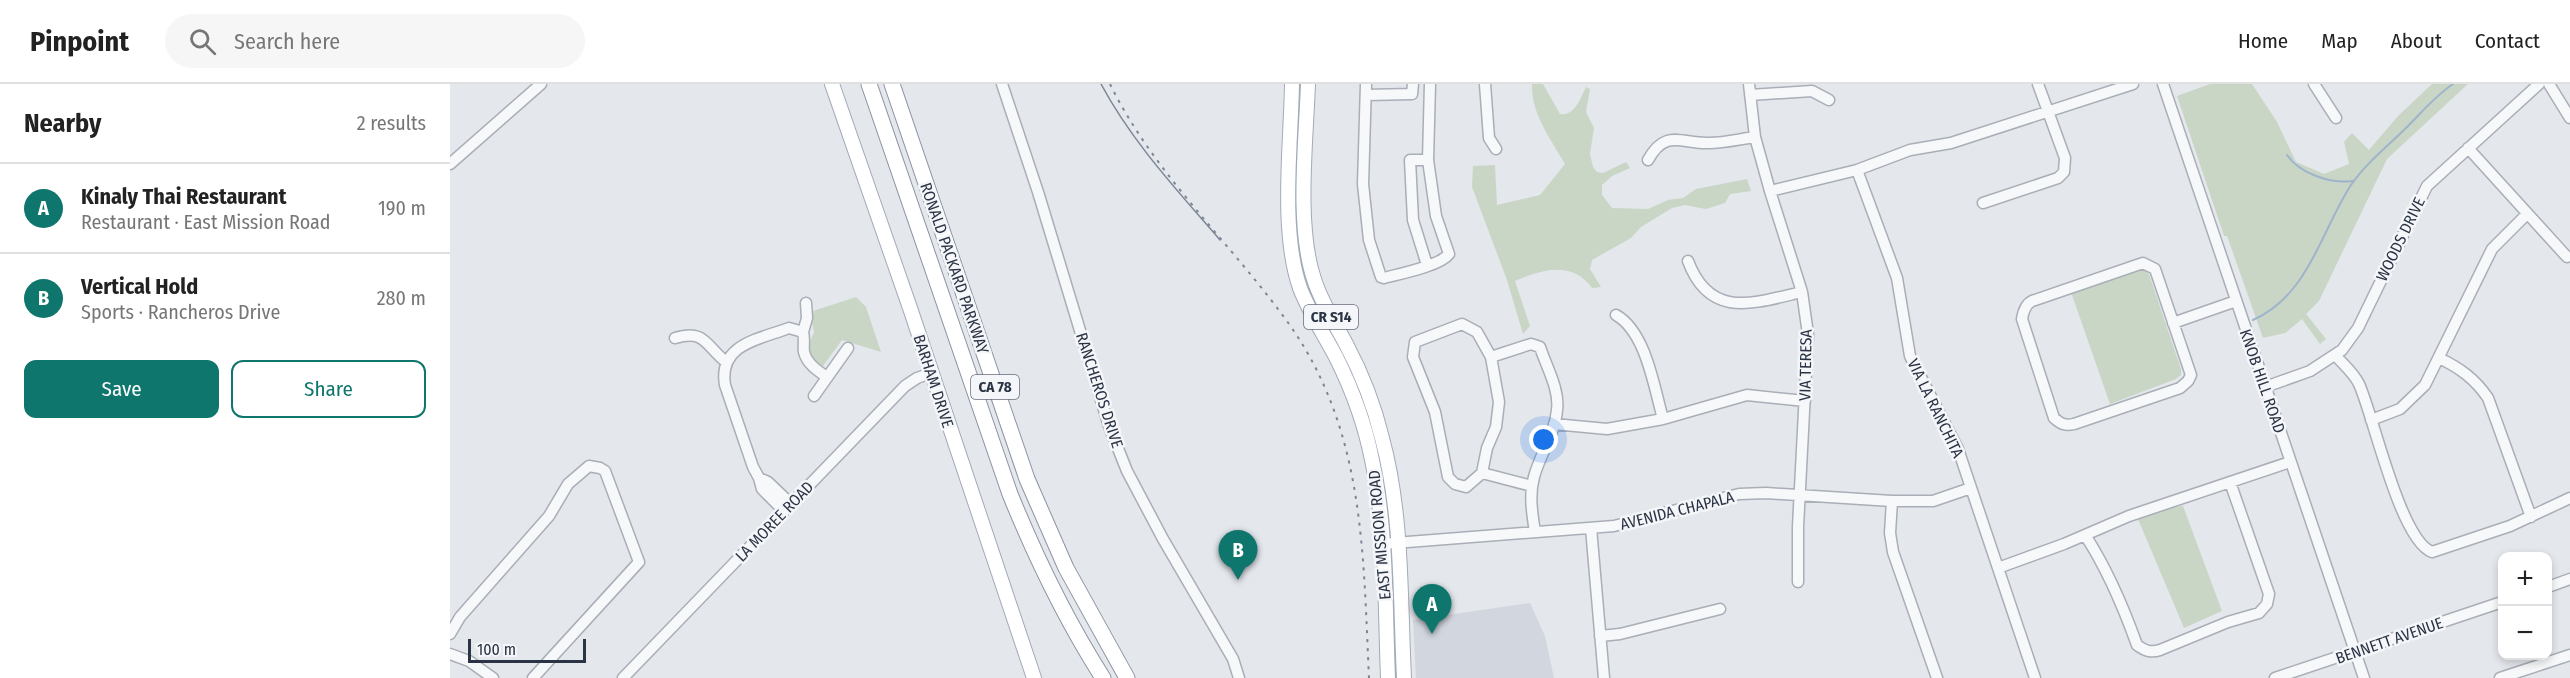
<!DOCTYPE html>
<meta charset="utf-8">
<style>
body{margin:0;font-family:"Fira Sans Condensed",sans-serif;background:#f6f6f6;color:#222}
.controls{position:absolute;right:18px;bottom:18px;display:grid;overflow:hidden;border-radius:12px;box-shadow:0 3px 9px #0003}
.controls button{width:54px;height:54px;display:grid;place-items:center;padding:0;border:0;border-bottom:2px solid #e0e0e0;background:#fff;color:#222;font:30px sans-serif}
.scale{position:absolute;left:18px;bottom:15px;width:118px;box-sizing:border-box;padding-left:6px;border:3px solid #2b3445;border-top:0;font-size:16px;line-height:21px;white-space:nowrap;color:#2b3445;-webkit-text-stroke:4px #f4f6f9;paint-order:stroke}
.you{position:absolute;left:1094px;top:356px;width:21px;height:21px;margin:-15px;border:4px solid #fff;border-radius:50%;background:#1a73e8;box-shadow:0 0 0 9px #1a73e833}
.badge{display:grid;place-items:center;width:39px;height:39px;border-radius:50%;background:#0f766e;color:#fff;font-size:20px;font-weight:700}
.pin{position:absolute;translate:-50% -50px;filter:drop-shadow(0 2px 3px #0008)}
.pin::after{content:'';position:absolute;top:32px;width:21px;height:18px;background:inherit;clip-path:polygon(0 0,100% 0,50% 100%)}
.list{margin:0;padding:0;list-style:none}
h2{display:flex;justify-content:space-between;align-items:center;height:78px;margin:0;padding:0 24px;font-size:26px}
h2 small{font-size:20px;font-weight:400;color:#767676}
.list li{display:grid;grid-template-columns:39px 1fr auto;gap:18px;align-items:center;box-sizing:border-box;height:90px;padding:0 24px;border-top:2px solid #e0e0e0}
.list b{display:block;font-size:22px;white-space:nowrap}
.list p{margin:0;font-size:20px;white-space:nowrap;color:#767676}
.list em{font-size:20px;font-style:normal;color:#767676}
.actions{display:flex;gap:12px;padding:18px 24px}
.actions a{flex:1;padding:14px 0;border:2px solid #0f766e;border-radius:12px;text-align:center;font-size:21px;color:#0f766e}
.actions .main{background:#0f766e;color:#fff}
.icon{flex:none;width:33px;height:33px;fill:none;stroke:currentColor;stroke-width:2;stroke-linecap:round;stroke-linejoin:round}
.map{position:relative;flex:none;width:2120px;height:594px;overflow:hidden}
header{display:flex;align-items:center;gap:36px;box-sizing:border-box;height:84px;padding:0 30px;background:#fff;border-bottom:2px solid #e0e0e0}
header strong{font-size:28px}
nav{display:flex;gap:33px;margin-inline-start:auto;font-size:21px}
.search{width:420px;height:54px;background:#f6f6f6;display:flex;align-items:center;gap:15px;box-sizing:border-box;padding:0 21px;border-radius:33px;color:#767676;font-size:22px}
main{display:flex}
aside{flex:1;background:#fff}
.map>svg:first-child{display:block}
.built{fill:#d2d6de}
.green{fill:#c9d6c5}
.lines{fill:none;stroke-linecap:round;stroke-linejoin:round}
.stream{stroke:#9fb4cc;stroke-width:2}
.minor-casing{stroke:#a9aeb7;stroke-width:13}
.major-casing{stroke:#a3abb8;stroke-width:16}
.highway-casing{stroke:#8b94a3;stroke-width:17}
.minor{stroke:#f7f8fa;stroke-width:10}
.major{stroke:#fff;stroke-width:14}
.highway{stroke:#fff;stroke-width:15}
.tram{stroke:#7d8696;stroke-width:1.5}
.rail{stroke:#7d8696;stroke-width:2;stroke-dasharray:3 6;stroke-linecap:butt}
.labels{text-anchor:middle;stroke-width:5;stroke-linejoin:round;paint-order:stroke}
.shield{fill:#f4f6f9;stroke:#676e7b;stroke-width:1.5}
.shield-label{font-size:15px;font-weight:bold;fill:#2b3445}
.street-label{font-size:16px;fill:#2b3445;stroke:#f4f6f9}
</style>
<header>
<strong>Pinpoint</strong>
<div class="search"><svg class="icon" aria-label="search" viewBox="0 0 24 24"><circle cx="10" cy="10" r="6"/><path d="M15 15l6 6"/></svg>Search here</div>
<nav><a>Home</a><a>Map</a><a>About</a><a>Contact</a></nav>
</header>
<main>
<aside>
<h2>Nearby<small>2 results</small></h2>
<ul class="list">
<li><span class="badge">A</span><div><b>Kinaly Thai Restaurant</b><p>Restaurant · East Mission Road</p></div><em>190 m</em></li>
<li><span class="badge">B</span><div><b>Vertical Hold</b><p>Sports · Rancheros Drive</p></div><em>280 m</em></li>
</ul>
<div class="actions"><a class="main">Save</a><a>Share</a></div>
</aside>
<div class="map">
<svg width="2120" height="594" viewBox="0 0 2120 594">
<rect width="100%" height="100%" fill="#e4e7ec"/>
<path class="built" d="M 1080,519 L 1095,552 L 1104,594 L 966,594 L 963,536 Z"/>
<path class="green" d="M 1082,0 L 1093,0 L 1110,30 C 1125,32 1130,15 1136,3 L 1140,5 L 1136,28 L 1144,44 L 1140,70 L 1143,83 L 1147,88 L 1153,89 L 1176,78 L 1180,84 L 1162,92 L 1152,101 L 1152,111 L 1162,124 L 1198,125 L 1218,116 L 1233,114 L 1246,105 L 1297,95 L 1301,107 L 1280,110 L 1275,119 L 1256,125 L 1235,121 L 1222,124 L 1191,143 L 1181,154 L 1142,176 L 1140,185 L 1151,203 L 1142,204 C 1122,176 1091,186 1065,197 L 1080,242 L 1073,250 L 1057,196 L 1022,103 L 1023,82 L 1045,81 L 1047,121 L 1090,111 L 1115,80 C 1101,55 1081,30 1082,0 Z
M 1760,0 L 1802,0 L 1827,38 L 1846,78 L 1874,90 L 1899,80 L 1894,58 L 1902,49 L 1919,66 L 1948,32 L 1982,0 L 2018,0 L 1937,75 L 1869,217 L 1856,230 L 1876,255 L 1870,260 L 1852,235 L 1835,249 L 1813,254 L 1777,152 L 1774,152 L 1727,12 Z
M 1694,185 L 1699,190 L 1731,285 L 1731,291 L 1726,295 L 1660,320 L 1621,208 Z
M 406,213 L 416,223 L 431,268 L 392,256 L 373,282 C 365,279 360,274 357,265 L 364,248 L 360,228 Z
M 1733,422 L 1772,527 L 1734,544 L 1688,435 L 1718,424 Z"/>
<g class="lines">
<path class="stream" d="M 1837,71 C 1850,90 1881,100 1903,97
M 1803,236 C 1859,211 1871,147 1901,101 C 1916,79 1937,63 1956,44 C 1972,28 1984,13 2003,0"/>
<defs>
<path id="minor" d="M 552,0 L 588,108 L 659,342 L 677,387 L 713,455 L 783,575 L 789,594
M 916,0 L 913,100 L 919,156 L 931,193 L 934,194 C 949,190 990,182 999,170 L 986,132 L 978,76 L 980,0
M 1035,0 L 1039,54 L 1046,65
M 1299,0 L 1305,53 L 1320,107 L 1352,208 L 1358,250 L 1348,443 L 1348,498
M 1713,0 L 1914,594
M 1864,0 L 1886,34
M 2099,0 L 2120,34
M 916,11 L 962,10 L 963,0
M 1300,11 L 1362,7 L 1379,16
M 2018,64 L 2117,173
M 1198,76 C 1216,44 1231,60 1259,59 C 1274,59 1290,55 1305,53
M 0,80 L 91,0
M 1407,86 L 1447,194 L 1460,272 L 1508,365 L 1585,594
M 1320,107 L 1407,86 L 1460,66 L 1501,59 L 1683,0
M 1533,119 L 1608,94 L 1614,88 L 1615,74 L 1588,0
M 1238,177 C 1260,236 1304,219 1352,208
M 1693,179 L 1705,185 L 1741,291 L 1738,297 L 1730,304 L 1624,340 C 1615,342 1611,340 1604,334 L 1572,235 C 1573,229 1576,220 1582,217 Z
M 977,181 L 963,136 L 960,76 L 978,76
M 1166,231 C 1196,248 1204,303 1213,335
M 1723,239 L 1786,217
M 1012,240 L 1027,248 L 1041,273 L 1049,318 L 1046,343 L 1037,364 L 1032,389 L 1016,403 L 1005,400 L 998,393 L 985,328 L 963,273 L 965,258 Z
M 353,248 L 357,234 L 356,219
M 225,254 C 255,245 255,261 276,278
M 1885,271 C 1893,280 1904,289 1909,300 C 1924,333 1950,456 1982,468 L 2060,442 L 2120,414
M 1041,273 L 1081,260 L 1090,263 C 1096,282 1110,306 1107,326 C 1105,350 1090,370 1084,393 C 1079,411 1082,429 1085,448
M 1989,274 C 2010,284 2025,295 2038,314 L 2081,433
M 1815,303 L 1860,287 L 1892,266 L 1908,244 L 1977,102 L 2089,0
M 364,312 L 398,264
M 1921,336 L 1950,325 L 1975,301 L 2042,165 L 2077,130
M 1104,340 L 1157,345 L 1213,335 L 1297,311 L 1355,317
M 1032,389 L 1082,402
M 309,394 L 303,383 L 275,301 C 268,260 310,255 339,244 L 353,248 C 355,255 353,262 354,268 C 357,280 368,287 377,293
M 1442,417 L 1440,449 L 1443,468 L 1487,594
M 334,427 L 312,405 L 309,394 L 318,398 L 341,420
M 1141,444 L 1154,594
M 1635,451 C 1658,486 1673,522 1687,561 C 1695,567 1701,569 1710,566 L 1778,538 L 1809,529 L 1817,520 L 1819,510 L 1780,398
M 932,460 L 1164,442 L 1289,410 L 1316,409 L 1442,417 L 1483,417 L 1521,404
M 1548,484 L 1614,460 L 1679,432 L 1840,378
M 2098,503 L 2120,495
M 0,550 L 10,533 L 99,432 L 118,400 L 139,382 L 150,384 L 155,387 L 189,478 L 83,594
M 1150,552 L 1170,550 L 1270,525
M 0,570 L 19,577 L 43,594
M 173,594 L 455,302 L 467,294 L 481,289
M 1825,594 L 2052,518
M 2050,594 L 2120,571"/>
<path id="major" d="M 382,0 L 460,224 L 584,594
M 842,0 C 841,61 830,147 850,204 C 859,228 874,250 886,273 C 902,305 915,340 922,376 C 937,447 935,522 938,594
M 858,0 C 856,57 846,142 864,195 C 871,218 885,239 896,260 C 912,290 924,321 932,354 C 953,431 950,515 954,594"/>
<path id="highway" d="M 419,0 L 560,410 C 586,474 616,536 653,594
M 442,0 L 577,395 L 616,484 L 677,594"/>
</defs>
<use href="#minor" class="minor-casing"/>
<use href="#major" class="major-casing"/>
<use href="#highway" class="highway-casing"/>
<use href="#minor" class="minor"/>
<use href="#major" class="major"/>
<use href="#highway" class="highway"/>
<path class="tram" d="M 651,0 C 682,58 727,106 770,156"/>
<path class="rail" d="M 660,0 C 704,90 781,159 839,240 C 915,347 913,469 919,594"/>
</g>
<g class="labels">
<g class="shield">
<rect x="854" y="221" width="54" height="24" rx="4.5"/>
<rect x="521" y="291" width="48" height="24" rx="4.5"/>
</g>
<g class="shield-label">
<text x="881" y="238">CR S14</text>
<text x="545" y="308">CA 78</text>
</g>
<g class="street-label">
<text transform="translate(1950 155) rotate(-64)" y="6">WOODS DRIVE</text>
<text transform="translate(505 184) rotate(71)" y="6">RONALD PACKARD PARKWAY</text>
<text transform="translate(1355 281) rotate(-89)" y="6">VIA TERESA</text>
<text transform="translate(484 297) rotate(72)" y="6">BARHAM DRIVE</text>
<text transform="translate(1813 297) rotate(71)" y="6">KNOB HILL ROAD</text>
<text transform="translate(650 306) rotate(72)" y="6">RANCHEROS DRIVE</text>
<text transform="translate(1486 324) rotate(64)" y="6">VIA LA RANCHITA</text>
<text transform="translate(1227 426) rotate(-14)" y="6">AVENIDA CHAPALA</text>
<text transform="translate(324 437) rotate(-46)" y="6">LA MOREE ROAD</text>
<text transform="translate(929 451) rotate(-95)" y="6">EAST MISSION ROAD</text>
<text transform="translate(1939 556) rotate(-19)" y="6">BENNETT AVENUE</text>
</g>
</g>
</svg>
<div class="controls">
<button>+</button>
<button>−</button>
</div>
<div class="scale">100 m</div>
<div class="you"></div>
<div class="pin badge" style="left:982px;top:550px">A</div>
<div class="pin badge" style="left:788px;top:496px">B</div>
</div>
</main>
